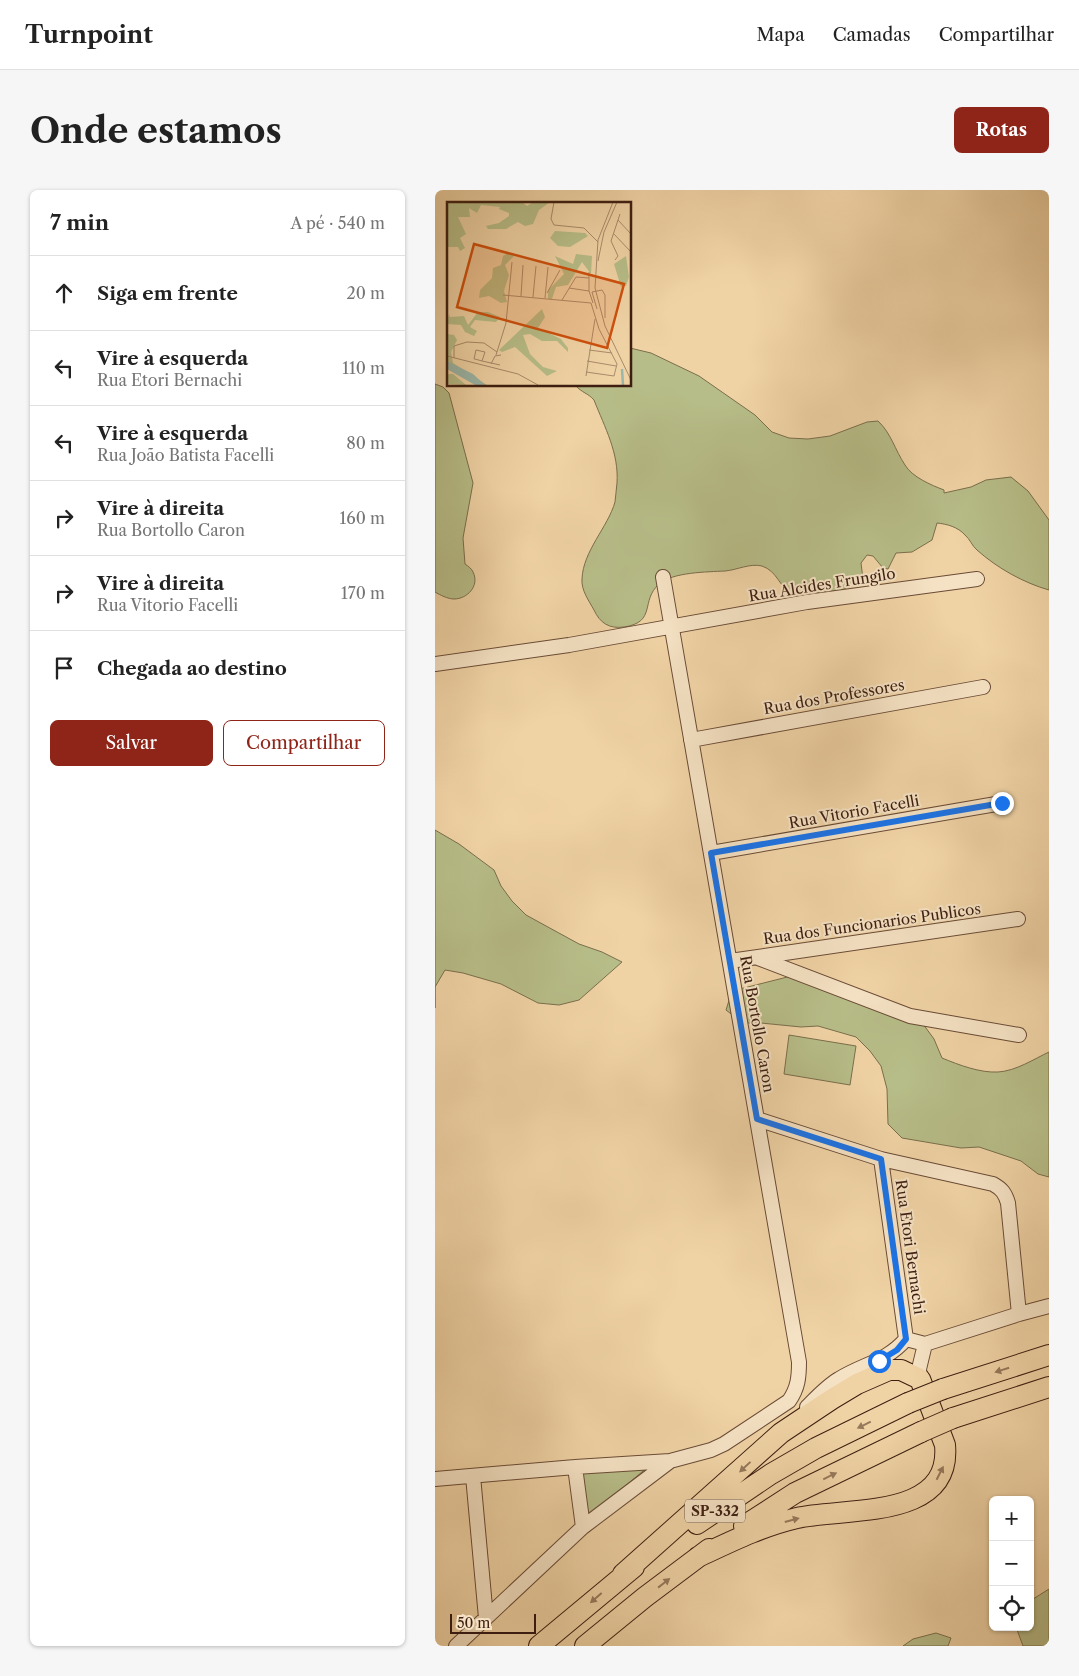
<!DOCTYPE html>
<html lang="pt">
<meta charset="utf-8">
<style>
body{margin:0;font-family:"Libre Caslon Text",serif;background:#f6f6f6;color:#222}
.controls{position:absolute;right:15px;bottom:15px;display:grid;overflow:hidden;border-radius:8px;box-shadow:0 1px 4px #0004}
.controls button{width:45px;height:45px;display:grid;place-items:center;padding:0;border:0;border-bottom:1px solid #e0e0e0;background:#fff;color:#222;font:25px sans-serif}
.scale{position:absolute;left:15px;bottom:12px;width:86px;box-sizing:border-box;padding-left:5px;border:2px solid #3d1e11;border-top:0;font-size:14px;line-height:18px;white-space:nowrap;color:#3d1e11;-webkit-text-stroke:4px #f5e2c4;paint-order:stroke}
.stop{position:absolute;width:15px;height:15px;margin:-11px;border:4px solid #1a73e8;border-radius:50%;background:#fff}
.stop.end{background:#1a73e8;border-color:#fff;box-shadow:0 1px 5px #0008}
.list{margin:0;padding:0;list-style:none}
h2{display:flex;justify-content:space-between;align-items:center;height:65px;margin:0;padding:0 20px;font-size:21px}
h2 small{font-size:16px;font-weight:400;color:#767676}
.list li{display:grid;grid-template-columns:32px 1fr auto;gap:15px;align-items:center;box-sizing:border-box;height:75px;padding:0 20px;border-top:1px solid #e0e0e0}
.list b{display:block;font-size:19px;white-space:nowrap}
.list p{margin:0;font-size:16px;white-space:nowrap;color:#767676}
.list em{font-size:16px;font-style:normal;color:#767676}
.actions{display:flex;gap:10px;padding:15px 20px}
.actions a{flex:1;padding:11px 0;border:1px solid #8f2418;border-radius:8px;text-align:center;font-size:18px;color:#8f2418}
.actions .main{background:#8f2418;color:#fff}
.icon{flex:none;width:28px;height:28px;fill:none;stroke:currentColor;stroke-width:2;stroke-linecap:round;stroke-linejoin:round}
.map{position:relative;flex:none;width:614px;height:1456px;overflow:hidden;border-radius:8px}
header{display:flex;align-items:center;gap:30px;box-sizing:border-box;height:70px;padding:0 25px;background:#fff;border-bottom:1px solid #e0e0e0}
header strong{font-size:24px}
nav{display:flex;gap:28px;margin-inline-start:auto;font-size:18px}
.intro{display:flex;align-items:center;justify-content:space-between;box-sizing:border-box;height:120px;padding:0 30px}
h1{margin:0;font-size:35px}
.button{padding:12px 22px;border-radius:8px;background:#8f2418;color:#fff;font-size:18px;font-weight:700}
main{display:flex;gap:30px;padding:0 30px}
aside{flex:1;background:#fff;border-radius:8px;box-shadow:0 1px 4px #0004}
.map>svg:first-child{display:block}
.green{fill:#b7bd88;stroke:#7a6e4c}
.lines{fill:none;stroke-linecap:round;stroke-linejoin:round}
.minor-casing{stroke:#6a4b36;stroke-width:16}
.highway-casing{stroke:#3d1e11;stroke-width:22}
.minor{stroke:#f5e2c4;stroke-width:14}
.highway{stroke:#f0d3a5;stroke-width:20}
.highway-bridge-casing{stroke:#3d1e11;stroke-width:22;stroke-linecap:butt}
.highway-bridge{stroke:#f0d3a5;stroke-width:20}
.oneway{fill:#96785b}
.route{stroke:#1a73e8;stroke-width:6}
.labels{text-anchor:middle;stroke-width:4;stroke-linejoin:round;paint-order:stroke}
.shield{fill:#f5e2c4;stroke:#745947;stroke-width:1}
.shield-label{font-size:14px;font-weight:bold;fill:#3d1e11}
.street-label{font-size:15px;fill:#3d1e11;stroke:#f5e2c4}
.inset-river{fill:none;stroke:#9ab7aa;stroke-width:2.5}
.inset-road{fill:none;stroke:#a88b6a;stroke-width:1}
.view{fill:#ce500d;fill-opacity:0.15;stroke:#ce500d;stroke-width:2.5}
.inset-edge{fill:none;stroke:#3d1e11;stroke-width:2.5}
</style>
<header>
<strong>Turnpoint</strong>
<nav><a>Mapa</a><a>Camadas</a><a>Compartilhar</a></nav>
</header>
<div class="intro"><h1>Onde estamos</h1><a class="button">Rotas</a></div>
<main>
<aside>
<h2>7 min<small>A pé · 540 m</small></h2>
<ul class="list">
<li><svg class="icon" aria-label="ahead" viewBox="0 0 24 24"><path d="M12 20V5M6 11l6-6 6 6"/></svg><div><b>Siga em frente</b></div><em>20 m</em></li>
<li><svg class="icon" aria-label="left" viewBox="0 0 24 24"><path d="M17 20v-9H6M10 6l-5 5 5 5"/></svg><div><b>Vire à esquerda</b><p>Rua Etori Bernachi</p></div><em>110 m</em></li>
<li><svg class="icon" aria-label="left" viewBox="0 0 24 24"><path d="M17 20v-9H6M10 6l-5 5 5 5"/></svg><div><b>Vire à esquerda</b><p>Rua João Batista Facelli</p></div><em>80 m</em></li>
<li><svg class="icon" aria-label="right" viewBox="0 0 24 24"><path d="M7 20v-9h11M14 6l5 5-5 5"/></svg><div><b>Vire à direita</b><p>Rua Bortollo Caron</p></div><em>160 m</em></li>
<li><svg class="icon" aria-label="right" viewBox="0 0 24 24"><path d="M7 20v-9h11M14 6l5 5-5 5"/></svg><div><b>Vire à direita</b><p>Rua Vitorio Facelli</p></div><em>170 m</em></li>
<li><svg class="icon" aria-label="arrive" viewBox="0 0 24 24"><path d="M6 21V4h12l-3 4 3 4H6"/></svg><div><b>Chegada ao destino</b></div></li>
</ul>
<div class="actions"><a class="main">Salvar</a><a>Compartilhar</a></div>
</aside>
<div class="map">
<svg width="614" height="1456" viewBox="0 0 614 1456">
<rect width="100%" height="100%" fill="#f0d3a5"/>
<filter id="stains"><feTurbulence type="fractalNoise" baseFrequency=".004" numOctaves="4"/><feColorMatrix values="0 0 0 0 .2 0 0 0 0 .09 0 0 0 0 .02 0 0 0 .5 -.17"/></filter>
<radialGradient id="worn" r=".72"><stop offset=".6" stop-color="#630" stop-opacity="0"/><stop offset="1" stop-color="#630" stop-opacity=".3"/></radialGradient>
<path class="green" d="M 195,158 L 216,163 L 264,186 L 320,225 L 337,242 L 354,248 L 373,249 L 395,246 L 432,232 L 443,231 C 456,243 460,260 470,275 C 477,287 496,295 509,300 L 509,303 L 536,297 L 551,290 L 576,287 L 593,301 L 614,330 L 614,400 C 589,393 562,378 542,360 C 537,356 535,349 530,345 C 523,337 512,334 502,333 L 497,350 L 477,362 L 461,363 L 453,379 L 448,378 L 438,366 L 432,365 L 426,373 L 428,389 C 415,399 371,416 357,406 C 345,397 342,381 327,376 C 315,373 302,380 290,381 C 272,382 238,382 224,394 C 205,411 222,432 189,437 C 174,439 165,433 159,420 C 154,411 146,400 147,389 C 148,361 173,337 180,312 C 181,306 181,299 182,293 C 184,263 170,238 159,210 C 153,203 147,203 140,195 L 195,195 Z
M 0,194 L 8,197 L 14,203 L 38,293 L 28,348 L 30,374 C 33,376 37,379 38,382 C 45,396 32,409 19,409 C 13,409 5,405 0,402 Z
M 0,640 L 24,654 L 59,680 L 66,696 L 77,711 L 91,725 L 144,754 L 167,762 L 187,772 L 144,810 L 124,815 L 103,813 L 66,794 L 28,783 L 10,780 L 0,797 L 0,818 Z
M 376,781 L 488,834 L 499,849 L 507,868 C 524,875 545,883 563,882 C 581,881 599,869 614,862 L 614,987 L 603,984 L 586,971 L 544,957 L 526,958 L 467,948 L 453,934 L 452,899 L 446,876 L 435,861 L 421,847 L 383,836 L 366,837 L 326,833 L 308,833 L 291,820 L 297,801 Z
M 354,845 L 421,856 L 415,895 L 349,884 Z
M 214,1276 L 150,1330 L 144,1281 Z
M 614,1399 L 614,1456 L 588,1456 L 581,1437 L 595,1437 L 595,1411 Z
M 501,1443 L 516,1448 L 513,1456 L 468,1456 L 478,1449 Z"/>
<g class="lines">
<defs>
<path id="minor" d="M 0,474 L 134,455 L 372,412 L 542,389
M 256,550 L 548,497
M 276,663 L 567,613
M 323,768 L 475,826 L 584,845
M 295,771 L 583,729
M 322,929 L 446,969 L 558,994 C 567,999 570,1003 573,1013 L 584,1124
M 446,969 L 471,1149
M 471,1149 L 490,1154 L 584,1124 L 614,1116
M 485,1189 L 484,1179 L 490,1154
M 372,1217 C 381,1208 392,1196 404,1189 C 428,1174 451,1172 471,1149
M 140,1277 L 148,1337
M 38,1286 L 51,1428
M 0,1289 L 140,1277 L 235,1271 L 276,1260 L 289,1254 L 354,1211 C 363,1198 364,1187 364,1172 L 228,387
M 21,1456 L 148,1337 L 234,1272"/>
<path id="highway" d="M 508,1199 L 614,1165
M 518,1228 L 614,1197
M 262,1334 L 336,1284 L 381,1258 L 473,1213
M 309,1336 L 360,1303 L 486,1242
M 188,1384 L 346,1243 L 397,1209 L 422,1194 L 454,1180 L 466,1180 L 485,1189 L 510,1255 C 517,1331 410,1317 362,1328 C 327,1336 295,1352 263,1367
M 104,1456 L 199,1377
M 150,1456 L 210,1407 L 274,1359"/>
</defs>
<use href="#minor" class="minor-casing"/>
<use href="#highway" class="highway-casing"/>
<use href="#minor" class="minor"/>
<use href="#highway" class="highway"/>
<defs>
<path id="highway-bridge" d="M 473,1213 L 508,1199
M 486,1242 L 518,1228"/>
</defs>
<use href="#highway-bridge" class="highway-bridge-casing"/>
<use href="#highway-bridge" class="highway-bridge"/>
</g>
<defs><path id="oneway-solid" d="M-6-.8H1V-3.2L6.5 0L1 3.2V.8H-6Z" transform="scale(1.25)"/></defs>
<g class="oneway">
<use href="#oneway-solid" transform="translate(567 1180) rotate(162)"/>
<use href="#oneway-solid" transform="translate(429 1235) rotate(154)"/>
<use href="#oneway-solid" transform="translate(310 1277) rotate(137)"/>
<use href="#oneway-solid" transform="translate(505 1283) rotate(-63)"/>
<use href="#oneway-solid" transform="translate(395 1286) rotate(-26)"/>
<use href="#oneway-solid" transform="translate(357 1330) rotate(-15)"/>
<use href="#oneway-solid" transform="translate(229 1393) rotate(-38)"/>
<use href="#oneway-solid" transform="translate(161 1408) rotate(139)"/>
</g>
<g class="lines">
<path class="route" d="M 444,1171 L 462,1160 L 471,1149 L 446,969 L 322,929 L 276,663 L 567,613"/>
</g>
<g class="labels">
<rect class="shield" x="250" y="1309.5" width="60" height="23" rx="4"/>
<g class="shield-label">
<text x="280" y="1326">SP-332</text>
</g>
<g class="street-label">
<text transform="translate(387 395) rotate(-9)" y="5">Rua Alcides Frungilo</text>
<text transform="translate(399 507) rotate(-10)" y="5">Rua dos Professores</text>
<text transform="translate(419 622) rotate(-10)" y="5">Rua Vitorio Facelli</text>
<text transform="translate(437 734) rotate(-8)" y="5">Rua dos Funcionarios Publicos</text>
<text transform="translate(322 834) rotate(80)" y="5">Rua Bortollo Caron</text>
<text transform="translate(475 1057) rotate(82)" y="5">Rua Etori Bernachi</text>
</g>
</g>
<g transform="translate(12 12)">
<rect width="184" height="184" fill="#f0d3a5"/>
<path d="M 0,0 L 75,0 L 80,4 L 86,0 L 103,0 L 92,8 L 86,22 L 78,24 L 71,20 L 59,27 L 41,27 L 39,24 L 52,21 L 62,14 L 62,11 L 52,7 L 53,5 L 34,3 L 30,11 L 22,6 L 23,15 L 11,15 L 19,32 L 13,36 L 18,46 L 13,49 L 11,45 L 0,45 ZM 108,29 L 138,31 L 141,34 L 123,45 L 111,44 L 103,36 ZM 61,51 L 68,53 L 58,63 L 62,73 L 57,89 L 60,100 L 54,101 L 42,94 L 32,96 L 33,88 L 45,76 L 46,66 L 54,63 L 56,54 ZM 129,52 L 145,54 L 144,72 L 135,60 L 121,83 L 109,85 L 105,97 L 101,97 L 101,88 L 117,72 L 108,54 L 126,62 ZM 179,54 L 182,75 L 179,84 L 174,85 L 167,62 ZM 95,107 L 98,115 L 91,126 L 114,137 L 121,146 L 121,150 L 110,139 L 95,139 L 83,132 L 76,133 L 83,152 L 96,165 L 110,169 L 100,174 L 68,145 L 55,150 L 52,148 ZM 31,110 L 41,110 L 53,115 L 49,120 L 28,118 L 23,125 L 30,129 L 27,134 L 18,130 L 14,123 L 0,122 L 2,112 L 3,115 L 17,114 L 21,123 ZM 0,132 L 7,133 L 10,138 L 4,150 L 6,161 L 40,183 L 34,183 L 0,164 ZM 0,172 L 6,172 L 19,183 L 0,182 Z" fill="#b7bd88"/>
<path d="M 0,159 L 26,172 L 38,183 L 28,183 L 0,167 Z" fill="#9ab7aa"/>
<path class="inset-river" d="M 175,167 L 176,183"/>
<path class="inset-road" d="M 107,0 L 104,17 L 107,23 L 137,26 L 151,40M 166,0 L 151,38 L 148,86 L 158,124 L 184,178M 171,18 L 184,32M 166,31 L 184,50M 168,58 L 171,54 L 164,39 L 173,12M 151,59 L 157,30 L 170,0M 142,70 L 142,89 L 146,101M 122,86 L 142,89M 100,91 L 113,68M 56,93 L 144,101 L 152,127 L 170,162 L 167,174 L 139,170M 74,94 L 76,63M 86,95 L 89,64M 98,96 L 101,65M 115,98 L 129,75 L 142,76M 150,107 L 145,90 L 155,88 L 158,93 L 158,116M 142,148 L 165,151M 49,153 L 59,121 L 65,60M 0,154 L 71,172 L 91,183M 7,156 L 7,144 L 20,140 L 37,141 L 50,150M 35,159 L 38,150 L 29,148 L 27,157 L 28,157 L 35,159 L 53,163M 140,159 L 169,164M 44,162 L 48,154 L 54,153M 139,174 L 148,117"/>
<path class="view" d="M 27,42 L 177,82 L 160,146 L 10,105 Z"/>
<rect width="184" height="184" class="inset-edge"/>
</g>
<rect width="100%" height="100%" filter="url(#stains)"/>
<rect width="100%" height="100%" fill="url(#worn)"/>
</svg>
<div class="controls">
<button>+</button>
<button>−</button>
<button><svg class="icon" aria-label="locate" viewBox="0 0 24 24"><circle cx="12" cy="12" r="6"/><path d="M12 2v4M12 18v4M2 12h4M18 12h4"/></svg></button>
</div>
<div class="scale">50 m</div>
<div class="stop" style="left:444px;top:1171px"></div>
<div class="stop end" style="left:567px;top:613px"></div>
</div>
</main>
